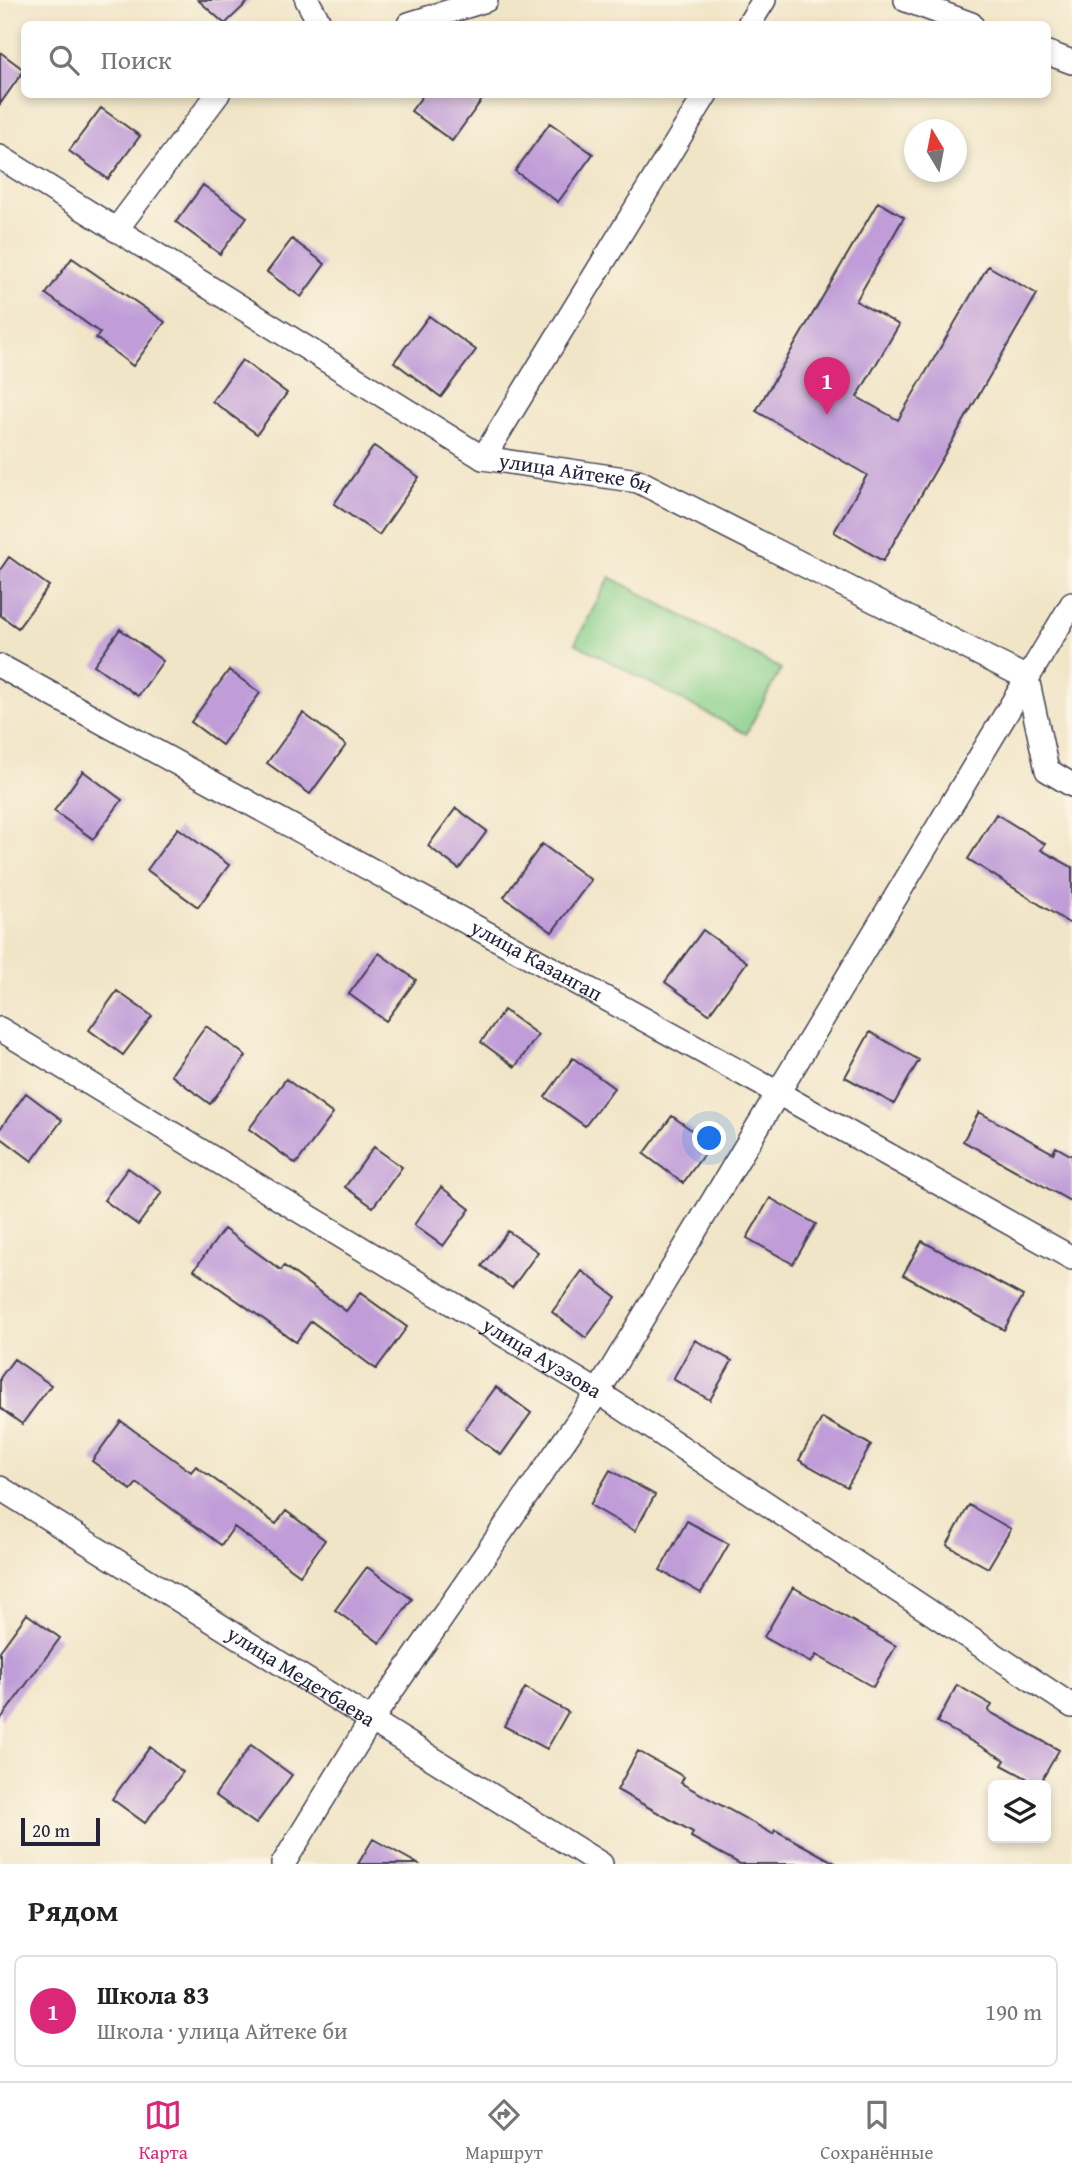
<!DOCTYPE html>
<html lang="ru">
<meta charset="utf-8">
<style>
body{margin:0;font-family:"Gentium Book Plus",serif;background:#f6f6f6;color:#222}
.controls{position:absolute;right:21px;bottom:21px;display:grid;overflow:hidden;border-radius:10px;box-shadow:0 4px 10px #0003}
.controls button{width:63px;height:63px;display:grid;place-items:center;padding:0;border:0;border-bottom:2px solid #e0e0e0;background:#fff;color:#222;font:35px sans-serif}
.compass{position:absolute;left:904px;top:119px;width:63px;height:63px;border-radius:50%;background:#fff;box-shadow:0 4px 10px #0003;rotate:350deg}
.scale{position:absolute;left:21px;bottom:18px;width:79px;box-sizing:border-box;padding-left:7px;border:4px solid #22223b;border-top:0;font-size:19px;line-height:24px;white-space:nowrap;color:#22223b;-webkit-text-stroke:5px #fcf5e5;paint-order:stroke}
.you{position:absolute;left:710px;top:1139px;width:24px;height:24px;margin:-18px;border:5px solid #fff;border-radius:50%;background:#1a73e8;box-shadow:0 0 0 10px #1a73e833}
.badge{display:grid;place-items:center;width:46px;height:46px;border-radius:50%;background:#db2777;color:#fff;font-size:23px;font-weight:700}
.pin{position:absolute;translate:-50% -58px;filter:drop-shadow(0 2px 4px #0008)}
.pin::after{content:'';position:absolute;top:37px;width:24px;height:21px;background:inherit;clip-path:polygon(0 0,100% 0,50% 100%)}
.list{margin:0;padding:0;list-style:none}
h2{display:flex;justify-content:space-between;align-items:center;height:91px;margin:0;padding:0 28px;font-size:30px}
h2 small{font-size:23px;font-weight:400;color:#767676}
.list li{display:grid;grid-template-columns:46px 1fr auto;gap:21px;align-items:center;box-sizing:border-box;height:112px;margin:0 14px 14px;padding:0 14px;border:2px solid #e0e0e0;border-radius:10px}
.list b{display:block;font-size:26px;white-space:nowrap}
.list p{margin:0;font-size:23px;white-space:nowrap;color:#767676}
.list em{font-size:23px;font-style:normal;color:#767676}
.icon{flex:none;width:38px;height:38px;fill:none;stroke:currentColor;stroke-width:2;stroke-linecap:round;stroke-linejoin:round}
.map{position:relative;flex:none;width:1072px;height:1864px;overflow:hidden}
.search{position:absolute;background:#fff;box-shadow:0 4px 10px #0003;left:21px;right:21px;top:21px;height:77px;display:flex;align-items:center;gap:18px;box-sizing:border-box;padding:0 24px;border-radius:10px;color:#767676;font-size:26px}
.sheet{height:217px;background:#fff}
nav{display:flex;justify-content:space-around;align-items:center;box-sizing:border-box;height:98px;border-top:2px solid #e0e0e0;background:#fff;font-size:19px;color:#767676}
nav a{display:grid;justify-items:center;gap:4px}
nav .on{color:#db2777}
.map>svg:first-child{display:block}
.green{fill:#89d08c;stroke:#567964;stroke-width:2}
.building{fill:#c09cd8}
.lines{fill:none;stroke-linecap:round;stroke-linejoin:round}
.minor-casing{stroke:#413f50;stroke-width:26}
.minor{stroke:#fff;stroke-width:23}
.labels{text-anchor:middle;stroke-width:5;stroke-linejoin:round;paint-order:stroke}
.street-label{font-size:21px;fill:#22223b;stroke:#fcf5e5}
</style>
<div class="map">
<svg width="1072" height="1864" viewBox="0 0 1072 1864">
<rect width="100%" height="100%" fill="#fcf5e5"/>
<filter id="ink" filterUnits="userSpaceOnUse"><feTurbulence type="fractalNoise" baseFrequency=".0143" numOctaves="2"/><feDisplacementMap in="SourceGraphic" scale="14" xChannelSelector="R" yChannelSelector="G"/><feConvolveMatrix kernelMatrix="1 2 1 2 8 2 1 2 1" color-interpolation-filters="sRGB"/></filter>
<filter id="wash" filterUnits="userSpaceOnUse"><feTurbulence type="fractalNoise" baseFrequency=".00686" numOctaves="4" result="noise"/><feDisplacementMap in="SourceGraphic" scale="28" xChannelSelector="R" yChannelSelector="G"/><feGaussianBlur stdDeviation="1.57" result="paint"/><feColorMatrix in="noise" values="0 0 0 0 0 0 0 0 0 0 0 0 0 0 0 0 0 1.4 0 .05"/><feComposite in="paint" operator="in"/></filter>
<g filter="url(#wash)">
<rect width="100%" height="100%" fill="#f1e5c7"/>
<path class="green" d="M 610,577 L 781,669 L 746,734 L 575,643 Z"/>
<g id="blocks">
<path class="building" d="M 198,0 L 250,0 L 225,24 Z
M 0,52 L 24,70 L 0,104 Z
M 424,94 L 486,94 L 452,141 L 411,111 Z
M 101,108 L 140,136 L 108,179 L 69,151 Z
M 550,123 L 593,154 L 558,202 L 515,171 Z
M 203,185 L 247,217 L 220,254 L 176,222 Z
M 878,202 L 904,217 L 856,301 L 899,325 L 857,397 L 898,420 L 988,266 L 1037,294 L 883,561 L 834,532 L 867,475 L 756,411 Z
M 292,239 L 325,264 L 301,297 L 267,272 Z
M 72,258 L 165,322 L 133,366 L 96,338 L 100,333 L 46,294 Z
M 429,316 L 476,350 L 441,397 L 394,362 Z
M 242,360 L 287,393 L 257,434 L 212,401 Z
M 374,446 L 419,477 L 379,535 L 334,504 Z
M 9,557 L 49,586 L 18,628 L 0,615 L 0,570 Z
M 120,629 L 163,661 L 138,696 L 94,665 Z
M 229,670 L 260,693 L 222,745 L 191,722 Z
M 303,713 L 346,745 L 310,794 L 267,763 Z
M 83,771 L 122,800 L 93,839 L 54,811 Z
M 456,808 L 487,831 L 459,869 L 428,846 Z
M 996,814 L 1045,844 L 1041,850 L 1072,867 L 1072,925 L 968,859 Z
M 178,828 L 229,865 L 198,907 L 147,870 Z
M 542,844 L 591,880 L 552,932 L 504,897 Z
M 703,930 L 747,962 L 709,1014 L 665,982 Z
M 379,953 L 416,980 L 386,1021 L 349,994 Z
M 117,991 L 152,1016 L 123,1055 L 89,1030 Z
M 504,1010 L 538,1035 L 515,1067 L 481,1042 Z
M 206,1026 L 246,1056 L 210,1104 L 171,1075 Z
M 870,1032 L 919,1060 L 894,1104 L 845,1077 Z
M 573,1058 L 614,1088 L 585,1126 L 545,1097 Z
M 286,1079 L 333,1114 L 296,1164 L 249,1129 Z
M 26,1093 L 62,1120 L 32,1161 L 0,1137 L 0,1129 Z
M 979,1112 L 1053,1153 L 1056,1147 L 1072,1156 L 1072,1202 L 963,1141 Z
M 672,1116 L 711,1144 L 683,1183 L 644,1154 Z
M 374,1147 L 402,1167 L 373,1207 L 345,1187 Z
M 128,1168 L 162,1192 L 138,1225 L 104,1200 Z
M 441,1187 L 470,1209 L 443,1246 L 414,1225 Z
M 770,1198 L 816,1224 L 793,1264 L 747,1238 Z
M 224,1229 L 281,1270 L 284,1266 L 346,1311 L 360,1293 L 407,1327 L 376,1369 L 311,1321 L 296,1342 L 194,1270 Z
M 508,1231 L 538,1252 L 512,1288 L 482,1266 Z
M 922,1241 L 1023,1296 L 1004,1330 L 903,1275 Z
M 582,1271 L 616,1297 L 586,1338 L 552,1312 Z
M 695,1340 L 732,1361 L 710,1400 L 673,1379 Z
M 14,1359 L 51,1385 L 22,1424 L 0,1408 L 0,1378 Z
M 496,1387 L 531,1413 L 501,1455 L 465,1429 Z
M 822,1418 L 871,1445 L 847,1487 L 799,1460 Z
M 121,1421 L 191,1472 L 196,1466 L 276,1524 L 286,1511 L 325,1540 L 300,1575 L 234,1527 L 221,1545 L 137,1483 L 131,1490 L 92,1461 Z
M 610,1470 L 655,1495 L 635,1531 L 590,1505 Z
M 969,1505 L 1011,1529 L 988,1568 L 947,1545 Z
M 687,1521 L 729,1544 L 701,1593 L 660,1570 Z
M 367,1567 L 412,1599 L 380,1643 L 335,1610 Z
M 793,1587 L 896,1646 L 873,1687 L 816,1655 L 811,1663 L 764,1637 Z
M 27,1614 L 60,1638 L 0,1720 L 0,1651 Z
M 957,1685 L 992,1705 L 988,1711 L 1059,1750 L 1039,1785 L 1002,1765 L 1005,1760 L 937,1722 Z
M 525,1688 L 568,1712 L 547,1749 L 504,1726 Z
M 251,1745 L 292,1775 L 256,1824 L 215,1795 Z
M 150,1747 L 183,1772 L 145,1823 L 112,1799 Z
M 638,1751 L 684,1777 L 681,1783 L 773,1834 L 775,1830 L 837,1864 L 740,1864 L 691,1837 L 693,1832 L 617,1790 Z
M 373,1839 L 418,1864 L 358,1864 Z"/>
</g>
</g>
<g filter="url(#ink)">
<use href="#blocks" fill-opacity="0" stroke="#413f50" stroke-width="2"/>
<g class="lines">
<defs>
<g id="minor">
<path d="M 307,0 L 320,24"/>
<path d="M 906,0 L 971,24"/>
<path d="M 409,24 L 486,0"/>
<path d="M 749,24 L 764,0"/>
<path d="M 1048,53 L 1072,62"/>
<path id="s1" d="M 0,157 L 483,458 L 638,481 L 1027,678 L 1047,770 L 1072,785"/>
<path d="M 116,230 L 218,94"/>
<path d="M 483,458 L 706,94"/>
<path id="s2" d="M 0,666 L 778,1093 L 1072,1258"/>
<path id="s3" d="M 0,1029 L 598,1392 L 1072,1706"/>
<path id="s4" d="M 0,1488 L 601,1864"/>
<path d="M 283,1864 L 372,1719 L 598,1392 L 1072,604"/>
</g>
</defs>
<use href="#minor" class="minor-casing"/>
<use href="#minor" class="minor"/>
</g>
</g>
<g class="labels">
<g class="street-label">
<text dy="7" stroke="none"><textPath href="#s1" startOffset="663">улица Айтеке би</textPath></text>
<text dy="7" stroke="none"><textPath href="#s2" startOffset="612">улица Казангап</textPath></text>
<text dy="7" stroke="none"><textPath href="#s3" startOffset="634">улица Ауэзова</textPath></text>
<text dy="7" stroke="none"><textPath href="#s4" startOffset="355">улица Медетбаева</textPath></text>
</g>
</g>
</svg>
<div class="controls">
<button><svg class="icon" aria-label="layers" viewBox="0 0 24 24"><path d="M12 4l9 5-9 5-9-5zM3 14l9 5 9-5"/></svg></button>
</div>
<svg class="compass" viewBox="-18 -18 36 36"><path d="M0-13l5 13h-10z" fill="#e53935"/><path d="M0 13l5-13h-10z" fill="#767676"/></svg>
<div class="scale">20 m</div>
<div class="you"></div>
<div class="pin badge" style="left:827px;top:415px">1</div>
<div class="search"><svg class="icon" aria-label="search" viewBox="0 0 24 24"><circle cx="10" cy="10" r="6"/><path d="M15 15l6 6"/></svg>Поиск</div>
</div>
<section class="sheet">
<h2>Рядом<small></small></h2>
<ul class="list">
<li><span class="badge">1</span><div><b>Школа 83</b><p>Школа · улица Айтеке би</p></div><em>190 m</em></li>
</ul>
</section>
<nav>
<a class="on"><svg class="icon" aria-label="map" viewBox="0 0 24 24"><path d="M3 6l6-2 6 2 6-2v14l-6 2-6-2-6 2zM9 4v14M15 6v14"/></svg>Карта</a>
<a><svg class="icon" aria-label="directions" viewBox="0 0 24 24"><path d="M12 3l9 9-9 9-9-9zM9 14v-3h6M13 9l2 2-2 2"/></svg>Маршрут</a>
<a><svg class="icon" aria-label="saved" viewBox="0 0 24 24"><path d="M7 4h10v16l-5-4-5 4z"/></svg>Сохранённые</a>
</nav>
